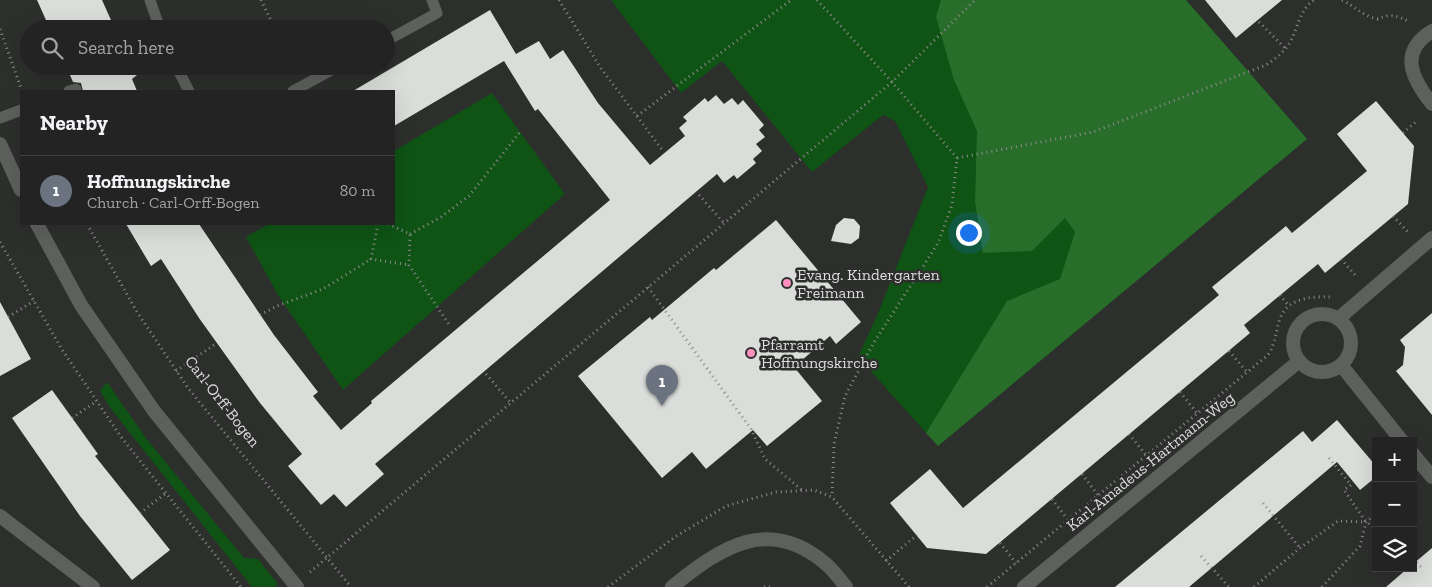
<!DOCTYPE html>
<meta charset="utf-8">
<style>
body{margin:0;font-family:"Zilla Slab",serif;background:#2a2b2a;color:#f1f3f6}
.controls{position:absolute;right:15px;bottom:15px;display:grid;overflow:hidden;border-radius:0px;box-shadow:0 5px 20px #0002}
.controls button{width:45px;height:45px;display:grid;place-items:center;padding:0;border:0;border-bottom:1px solid #3f4040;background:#222322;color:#f1f3f6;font:25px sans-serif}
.you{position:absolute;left:968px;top:232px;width:18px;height:18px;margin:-12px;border:4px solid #fff;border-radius:50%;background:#1a73e8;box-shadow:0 0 0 8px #1a73e833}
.badge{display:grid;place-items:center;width:32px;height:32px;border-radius:50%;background:#8bbbb9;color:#fff;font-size:16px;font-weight:700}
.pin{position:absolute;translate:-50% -41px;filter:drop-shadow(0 1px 2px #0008)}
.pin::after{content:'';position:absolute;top:26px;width:18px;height:15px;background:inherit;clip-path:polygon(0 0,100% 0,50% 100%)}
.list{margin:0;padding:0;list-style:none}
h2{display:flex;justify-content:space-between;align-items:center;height:65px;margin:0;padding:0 20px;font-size:21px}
h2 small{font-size:16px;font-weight:400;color:#a2a4a5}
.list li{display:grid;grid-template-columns:32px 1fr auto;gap:15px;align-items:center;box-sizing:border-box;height:70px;padding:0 20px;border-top:1px solid #3f4040}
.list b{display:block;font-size:19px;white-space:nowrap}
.list p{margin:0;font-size:16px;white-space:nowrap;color:#a2a4a5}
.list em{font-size:16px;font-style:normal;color:#a2a4a5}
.icon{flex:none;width:28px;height:28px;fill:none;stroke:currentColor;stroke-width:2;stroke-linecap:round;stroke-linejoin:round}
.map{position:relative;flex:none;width:1432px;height:587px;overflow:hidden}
.search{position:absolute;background:#222322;box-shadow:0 5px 20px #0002;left:20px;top:20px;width:375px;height:55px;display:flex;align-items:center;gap:12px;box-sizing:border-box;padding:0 18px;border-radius:28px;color:#a2a4a5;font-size:19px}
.panel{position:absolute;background:#222322;box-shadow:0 5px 20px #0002;left:20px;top:90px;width:375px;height:135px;border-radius:0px}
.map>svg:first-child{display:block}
.green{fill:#0f5315}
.forest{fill:#286d2a}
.building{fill:#daddda}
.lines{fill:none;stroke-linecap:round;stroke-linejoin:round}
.path{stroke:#8b8c8b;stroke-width:3;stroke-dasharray:1 4;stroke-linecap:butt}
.service{stroke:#5e605e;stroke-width:11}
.minor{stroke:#5e605e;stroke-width:14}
.poi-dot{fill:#fe8ebe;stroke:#2d2f2d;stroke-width:2}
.labels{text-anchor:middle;stroke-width:5;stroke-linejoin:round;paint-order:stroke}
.poi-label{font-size:16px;fill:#dddedd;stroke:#2d2f2d;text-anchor:start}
.street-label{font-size:16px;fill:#dddedd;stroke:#2d2f2d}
</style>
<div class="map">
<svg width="1432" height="587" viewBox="0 0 1432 587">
<rect width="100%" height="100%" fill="#2d2f2d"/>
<path class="green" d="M 611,0 L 1186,0 L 1307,139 L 938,446 L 858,357 L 879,311 L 928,187 L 895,121 L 883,115 L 812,172 L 722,61 L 681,93 Z
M 492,93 L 565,194 L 343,390 L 278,295 L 246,237 L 269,224 L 394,224 L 394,151 Z
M 107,382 L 146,438 L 244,558 L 258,559 L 278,584 L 274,587 L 252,587 L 111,409 L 100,391 Z"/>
<path class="forest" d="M 941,0 L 1186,0 L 1307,139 L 938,446 L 926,433 L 1007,301 L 1060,279 L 1075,232 L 1065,218 L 1032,251 L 983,253 L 975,202 L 977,131 L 954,80 L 936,17 Z"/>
<path class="building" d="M 37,0 L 102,0 L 115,29 L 50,29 Z
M 1205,0 L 1282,0 L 1236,38 Z
M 490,10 L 516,54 L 539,41 L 550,59 L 563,50 L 598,103 L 650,165 L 685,136 L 679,128 L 687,121 L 683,117 L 705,98 L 708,102 L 716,95 L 724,104 L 732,98 L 738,105 L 743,100 L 764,125 L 759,130 L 765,137 L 756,144 L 762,151 L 753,159 L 756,163 L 737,179 L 734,175 L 724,183 L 717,174 L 375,464 L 384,474 L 346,507 L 334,494 L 321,505 L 288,466 L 302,454 L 260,403 L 199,318 L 161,259 L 151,266 L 126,224 L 199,224 L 274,335 L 318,392 L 313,396 L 341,430 L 372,403 L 371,401 L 610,200 L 538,109 L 535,111 L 504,61 L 394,126 L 394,91 L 353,91 Z
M 66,66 L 133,66 L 137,75 L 132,79 L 137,91 L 83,91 L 81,83 L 73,82 Z
M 1376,101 L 1414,146 L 1408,204 L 1325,273 L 1318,264 L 1244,325 L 1250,333 L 986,554 L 927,548 L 890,503 L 930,469 L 963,508 L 1219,295 L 1212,287 L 1286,226 L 1292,233 L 1367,171 L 1337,134 Z
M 844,218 L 854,219 L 860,226 L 859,238 L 851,244 L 831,241 L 836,225 Z
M 776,220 L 861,322 L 836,344 L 830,336 L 794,367 L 822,401 L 767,446 L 753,430 L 706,469 L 692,452 L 662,478 L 578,376 L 650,317 L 652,320 L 714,268 L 716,270 Z
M 0,302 L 31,359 L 0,376 Z
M 1432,313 L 1432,415 L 1396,371 L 1403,365 L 1405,347 L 1400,340 Z
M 52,390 L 98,454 L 95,456 L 170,550 L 132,580 L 80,516 L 12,418 Z
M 1337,420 L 1376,466 L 1376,477 L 1360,490 L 1337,462 L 1189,587 L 1115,587 L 1303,431 L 1312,442 Z
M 1432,548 L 1432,587 L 1386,587 L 1408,568 L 1413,568 L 1413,564 Z"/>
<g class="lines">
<path class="path" d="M 261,0 L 275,29
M 559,0 L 600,67 L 663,151
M 817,0 L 892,82 L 975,0
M 1342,0 C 1356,7 1362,16 1378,19 C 1390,13 1398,16 1410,22
M 1259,22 L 1285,48
M 0,29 L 22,91
M 637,116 L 791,0
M 1403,133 L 1418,120
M 957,158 L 1093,132 L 1266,65 C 1275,59 1283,53 1289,44 C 1298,29 1299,10 1314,0
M 699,195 L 724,223
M 1393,216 L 1408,232
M 87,224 L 137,312 L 188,388 L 351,587
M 378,224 L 371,259 L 409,265
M 388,224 L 410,234 L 409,265 L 450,326
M 410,234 L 441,217 L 469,196 L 520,132
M 0,242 L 61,348 L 121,437 L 241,587
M 1341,259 L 1356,276
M 648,287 L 751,429 L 765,459 L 803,491
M 1280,295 L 1289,306
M 260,315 L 277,306 L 323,289 L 371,259
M 8,317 L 34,301
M 1229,351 L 1247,372
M 176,371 L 217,343
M 486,374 L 510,402
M 1180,392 L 1197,413
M 72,418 L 97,401
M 1129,434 L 1146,455
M 1329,458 L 1351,485 L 1344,490 L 1366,522 L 1376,529
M 1082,474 L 1098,495
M 1052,499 L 1068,520
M 1263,503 L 1300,548
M 140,513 L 166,493
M 1000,543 L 1016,563
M 1201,556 L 1229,587
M 1413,559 L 1422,568
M 886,561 L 917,535
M 310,572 L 892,82 L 957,158 L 952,205 L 938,243 L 873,344 L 845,396 L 834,444 L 832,497
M 608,587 L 675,537 L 726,506 L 776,492 L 814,490 L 832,497 L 909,587
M 764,587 L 770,587
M 987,587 L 1268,355 C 1276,343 1275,332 1280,319 C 1287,298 1312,296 1330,297
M 1254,587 L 1300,548 L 1338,521 L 1366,522
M 1322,587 L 1360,546 L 1366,522 L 1376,514"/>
<path class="service" d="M 150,0 L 160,29
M 386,41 L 437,13 L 432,0
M 176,66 L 189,91
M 69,91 L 76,89
M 293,91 L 339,66
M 0,118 L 21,110"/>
<path class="minor" d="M 1432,31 C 1398,52 1412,79 1432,104
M 0,144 L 21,190
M 37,224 L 81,305 L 154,411 L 297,587
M1293 343a29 29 0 1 1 58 0a29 29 0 1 1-58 0Z
M 1338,319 L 1432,238
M 1341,365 L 1402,441
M 1413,454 L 1432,477
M 0,516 L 93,587
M 672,587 C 721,547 769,515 826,564 C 833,570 840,579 846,587
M 1024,587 L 1298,362"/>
</g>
<g class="poi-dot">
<circle cx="787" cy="283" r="5"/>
<circle cx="751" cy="353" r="5"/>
</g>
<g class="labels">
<g class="poi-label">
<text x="797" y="280">Evang. Kindergarten<tspan x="797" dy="18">Freimann</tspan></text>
<text x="761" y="350">Pfarramt<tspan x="761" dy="18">Hoffnungskirche</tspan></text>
</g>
<g class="street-label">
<text transform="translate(223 401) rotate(52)" y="6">Carl-Orff-Bogen</text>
<text transform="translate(1150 461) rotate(-39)" y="6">Karl-Amadeus-Hartmann-Weg</text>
</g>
</g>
</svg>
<div class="controls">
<button>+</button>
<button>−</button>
<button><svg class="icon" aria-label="layers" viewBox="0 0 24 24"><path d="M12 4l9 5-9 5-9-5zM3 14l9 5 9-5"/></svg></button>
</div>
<div class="you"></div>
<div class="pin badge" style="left:662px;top:406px;background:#6b7280">1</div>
<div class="search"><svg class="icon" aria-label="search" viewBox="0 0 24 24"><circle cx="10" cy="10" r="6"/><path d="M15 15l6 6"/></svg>Search here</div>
<section class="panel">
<h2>Nearby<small></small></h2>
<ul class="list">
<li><span class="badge" style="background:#6b7280">1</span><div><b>Hoffnungskirche</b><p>Church · Carl-Orff-Bogen</p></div><em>80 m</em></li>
</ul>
</section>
</div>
